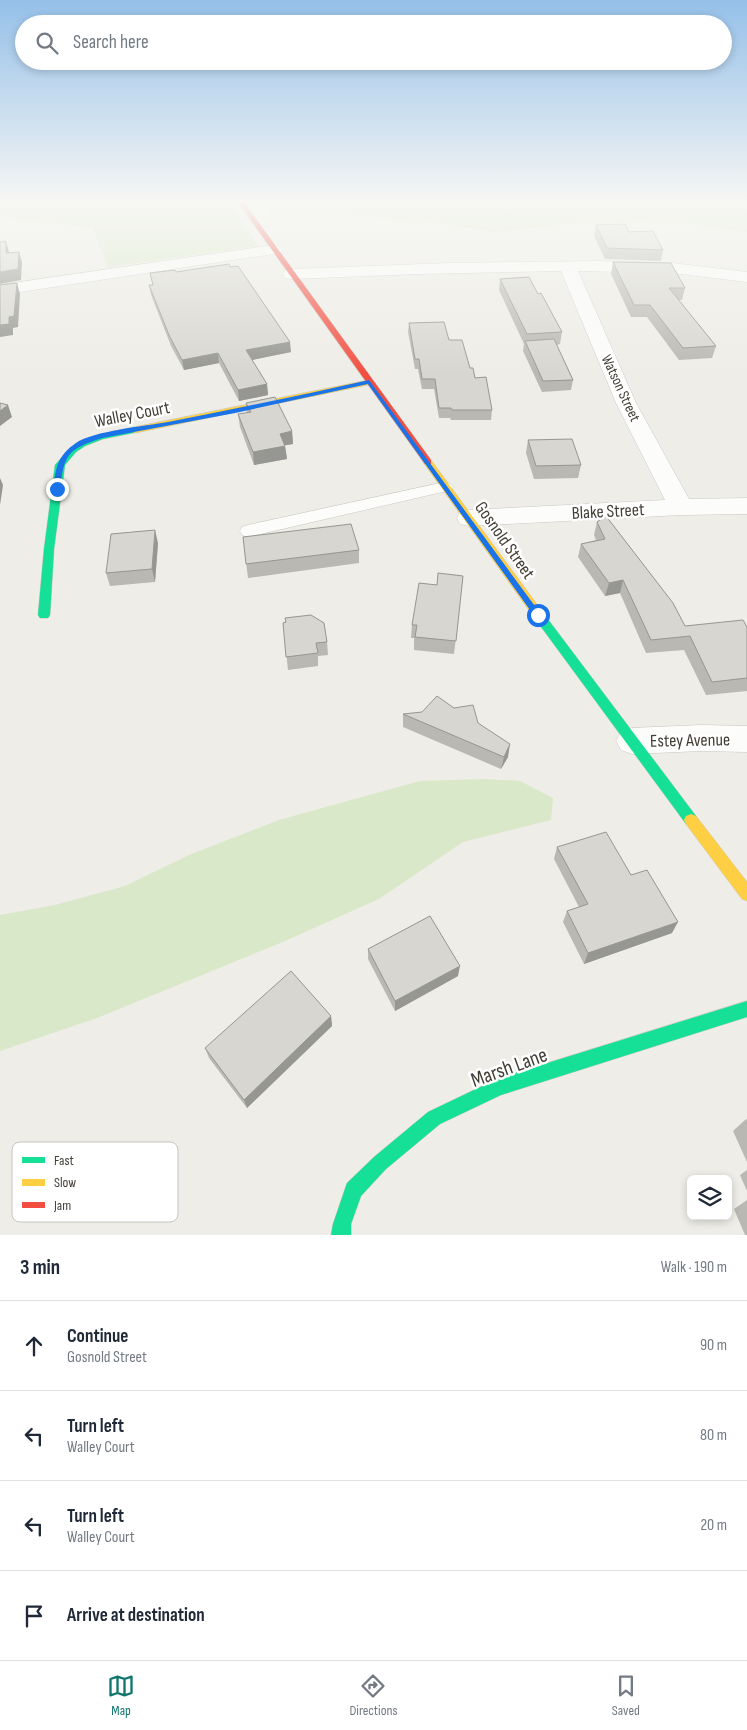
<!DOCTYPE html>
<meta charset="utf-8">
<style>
body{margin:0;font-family:"Sofia Sans Condensed",sans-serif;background:#f2f2f3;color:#1f2937}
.controls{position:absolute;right:15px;bottom:15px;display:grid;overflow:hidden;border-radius:8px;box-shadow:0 2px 8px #0003}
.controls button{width:45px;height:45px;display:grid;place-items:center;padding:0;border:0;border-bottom:1px solid #e0e1e3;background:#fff;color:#1f2937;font:25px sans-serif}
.stop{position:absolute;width:15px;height:15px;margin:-11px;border:4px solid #1a73e8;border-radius:50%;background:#fff}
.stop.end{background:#1a73e8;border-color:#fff;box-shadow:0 1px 5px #0008}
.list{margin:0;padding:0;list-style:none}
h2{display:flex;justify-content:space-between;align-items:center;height:65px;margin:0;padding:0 20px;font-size:21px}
h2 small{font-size:16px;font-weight:400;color:#747a83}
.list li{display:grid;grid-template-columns:32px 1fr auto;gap:15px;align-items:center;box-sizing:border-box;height:90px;padding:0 20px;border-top:1px solid #e0e1e3}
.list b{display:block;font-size:19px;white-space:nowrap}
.list p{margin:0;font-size:16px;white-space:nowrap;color:#747a83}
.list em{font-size:16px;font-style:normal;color:#747a83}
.icon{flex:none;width:28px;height:28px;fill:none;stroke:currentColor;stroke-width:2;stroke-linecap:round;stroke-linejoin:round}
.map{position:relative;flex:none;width:747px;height:1235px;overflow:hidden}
.search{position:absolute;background:#fff;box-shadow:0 2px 8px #0003;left:15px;right:15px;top:15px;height:55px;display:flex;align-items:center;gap:12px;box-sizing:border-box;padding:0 18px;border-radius:28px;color:#747a83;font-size:19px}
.sheet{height:425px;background:#fff}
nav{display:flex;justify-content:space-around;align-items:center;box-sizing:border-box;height:70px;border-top:1px solid #e0e1e3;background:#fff;font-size:14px;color:#747a83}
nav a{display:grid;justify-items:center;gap:2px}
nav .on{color:#0f766e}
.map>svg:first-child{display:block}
.green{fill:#d9e8c8}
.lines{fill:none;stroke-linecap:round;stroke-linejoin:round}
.lane-casing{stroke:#cac9c3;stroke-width:1}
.street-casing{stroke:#cac9c3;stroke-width:1}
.fast-casing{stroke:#cccabf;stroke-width:1}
.slow-casing{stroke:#cccabf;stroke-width:1}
.jam-casing{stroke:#cccabf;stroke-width:1}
.lane{fill:#fcfcfb;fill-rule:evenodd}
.street{fill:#fcfcfb;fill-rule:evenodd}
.fast{fill:#16e098;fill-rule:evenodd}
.slow{fill:#ffcf43;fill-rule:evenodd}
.jam{fill:#f24e42;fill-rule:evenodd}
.wall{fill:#b9b8b3}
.shaded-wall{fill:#969692}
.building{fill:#d7d6d0;stroke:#969692}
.route{fill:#1a73e8}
.labels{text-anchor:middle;stroke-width:5;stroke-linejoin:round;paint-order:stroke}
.far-street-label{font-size:15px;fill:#433e35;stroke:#fff}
.street-label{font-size:18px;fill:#433e35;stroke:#fff}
.near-street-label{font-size:21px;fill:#433e35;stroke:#fff}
.key{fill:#fff;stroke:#c7c5c2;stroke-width:1}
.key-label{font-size:14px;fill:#433e35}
</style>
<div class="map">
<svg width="747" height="1235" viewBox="0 0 747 1235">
<rect width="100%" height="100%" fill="#eeede7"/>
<path class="green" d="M 0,201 L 154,201 L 186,204 L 227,201 L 258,246 L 108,267 L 93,228 L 0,217 Z
M 331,201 L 747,201 L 747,232 L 683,223 L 637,222 L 577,223 L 495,232 L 432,222 L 409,223 L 409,221 L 337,214 L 272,215 L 263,204 Z
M 484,779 L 520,781 L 553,798 L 551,820 L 463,842 L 379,899 L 278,944 L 97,1018 L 0,1051 L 0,915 L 55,905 L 125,886 L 189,855 L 279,820 L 420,781 Z"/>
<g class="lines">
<defs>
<path id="lane" d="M 445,482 L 451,484 L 453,487 L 451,490 L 248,537 L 242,535 L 240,531 L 242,527 L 248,525 Z"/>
<path id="street" d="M 274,245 L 280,247 L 282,250 L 280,253 L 0,295 L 0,285 Z
M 596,261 L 672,263 L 747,272 L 747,282 L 672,273 L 578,271 L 636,403 L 689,499 L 747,498 L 747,514 L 681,515 L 469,526 L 460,524 L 457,518 L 460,512 L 469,510 L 665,500 L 616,403 L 561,271 L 419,274 L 291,279 L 285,278 L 283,274 L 285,270 L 291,269 L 450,263 Z
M 701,725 L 747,726 L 747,752 L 701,751 L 632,754 L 621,750 L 616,741 L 621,732 L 632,728 Z"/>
<path id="fast" d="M 135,427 L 139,430 L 138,432 L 103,439 L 85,446 L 76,452 L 65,465 L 54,549 L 50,615 L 48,618 L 40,618 L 38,615 L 44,549 L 55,465 L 70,448 L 79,442 L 98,435 Z
M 540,613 L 544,614 L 696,816 L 698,820 L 696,824 L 691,826 L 686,824 L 536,620 L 534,617 L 536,614 Z
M 747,1001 L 747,1017 L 501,1095 L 440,1124 L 386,1169 L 361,1196 L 351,1224 L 351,1235 L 331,1235 L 333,1224 L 347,1183 L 374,1157 L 428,1112 L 499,1078 Z"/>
<path id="slow" d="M 369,380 L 372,380 L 372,384 L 135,433 L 131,430 L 135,427 Z
M 428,459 L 431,460 L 544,614 L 546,617 L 544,620 L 536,620 L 423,462 Z
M 691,814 L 696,816 L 747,882 L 747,901 L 742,899 L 686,824 L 684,820 L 686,816 Z"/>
<path id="jam" d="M 237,201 L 243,201 L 431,460 L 431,464 L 425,464 Z"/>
</defs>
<use href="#lane" class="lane-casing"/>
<use href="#street" class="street-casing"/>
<use href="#fast" class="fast-casing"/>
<use href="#slow" class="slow-casing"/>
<use href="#jam" class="jam-casing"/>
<use href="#lane" class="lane"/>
<use href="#street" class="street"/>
<use href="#fast" class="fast"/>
<use href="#slow" class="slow"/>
<use href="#jam" class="jam"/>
</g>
<path class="wall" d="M 596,225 L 629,232 L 663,250 L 661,261 L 605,259 L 594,236 Z
M 613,262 L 685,288 L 682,300 L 678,300 L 716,346 L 712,358 L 679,360 L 647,317 L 631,317 L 611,274 Z
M 230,267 L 291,352 L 252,360 L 267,384 L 268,395 L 239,401 L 219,363 L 184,370 L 171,346 L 151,295 L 149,285 L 153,285 L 150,273 L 176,272 Z
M 500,279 L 538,294 L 562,332 L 560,344 L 557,345 L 573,380 L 571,390 L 542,392 L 523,351 L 524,344 L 499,290 Z
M 409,323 L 449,340 L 470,368 L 492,410 L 491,420 L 451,420 L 450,418 L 439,418 L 434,389 L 422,389 L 418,369 L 415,369 L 408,332 Z
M 246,403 L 292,431 L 293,444 L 285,445 L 287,459 L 254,465 L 240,427 L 238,414 L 247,413 Z
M 528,440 L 581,465 L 578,478 L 534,479 L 526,453 Z
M 597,522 L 685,626 L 747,627 L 747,691 L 706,695 L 684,650 L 646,653 L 620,593 L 605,596 L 578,557 L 581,544 L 596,540 L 594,535 Z
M 243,537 L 359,550 L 359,563 L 248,578 Z
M 158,543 L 155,582 L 110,586 L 106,573 Z
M 463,576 L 454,654 L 414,650 L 414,638 L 411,638 L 412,625 L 437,585 Z
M 285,618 L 327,642 L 328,655 L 318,656 L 318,666 L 288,670 L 283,623 L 285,622 Z
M 403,714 L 478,723 L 508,757 L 501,769 L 403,727 Z
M 557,847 L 631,875 L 672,933 L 584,964 L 563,922 L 567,911 L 579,907 L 554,859 Z
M 368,949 L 458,976 L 395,1011 L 368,959 Z
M 331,1016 L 332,1026 L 247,1108 L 209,1058 L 205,1048 Z
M 747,1119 L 747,1162 L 733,1131 L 745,1120 Z
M 747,1170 L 747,1191 L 740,1175 Z
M 747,1200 L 747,1235 L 745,1235 L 734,1209 Z"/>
<path class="shaded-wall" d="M 6,241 L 9,252 L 9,264 L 6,253 Z
M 19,252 L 22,262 L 21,280 L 0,284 L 0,272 Z
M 17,283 L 20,294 L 18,327 L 13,328 L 13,335 L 0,337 L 0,325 Z
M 290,342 L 291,352 L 247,361 L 246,350 Z
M 218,353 L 219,363 L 184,370 L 182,360 Z
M 267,384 L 268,395 L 239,401 L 238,390 Z
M 8,405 L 12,417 L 0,426 L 0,411 Z
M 292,431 L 293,444 L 281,446 L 280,434 Z
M 285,446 L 287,459 L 254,465 L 253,452 Z
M 0,478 L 3,485 L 0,505 Z
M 155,530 L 158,543 L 155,582 L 152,569 Z
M 623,580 L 620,593 L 605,596 L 609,583 Z
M 510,744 L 508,757 L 501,769 L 504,757 Z
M 678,922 L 672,933 L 584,964 L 588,953 Z
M 460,966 L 458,976 L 395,1011 L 395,1001 Z
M 331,1016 L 332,1026 L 247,1108 L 244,1100 Z"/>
<path class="building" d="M 625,224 L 629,232 L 653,231 L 663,250 L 607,248 L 596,225 Z
M 6,241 L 6,253 L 19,252 L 18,269 L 0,272 L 0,242 Z
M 613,262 L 671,263 L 685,288 L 669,288 L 716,346 L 683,348 L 650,305 L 634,305 Z
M 229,264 L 230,267 L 238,266 L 290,342 L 246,350 L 267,384 L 238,390 L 218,353 L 182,360 L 169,335 L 149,285 L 153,285 L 150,273 L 175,270 L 176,272 Z
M 529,277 L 538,294 L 541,293 L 562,332 L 527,334 L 500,279 Z
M 17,283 L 14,316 L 9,317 L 9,324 L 0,325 L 0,285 Z
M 444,322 L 449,340 L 462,340 L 470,368 L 473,368 L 475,378 L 486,377 L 492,410 L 452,410 L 451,408 L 439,408 L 435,379 L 422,379 L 419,359 L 415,359 L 409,323 Z
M 554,339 L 573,380 L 543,381 L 525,341 Z
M 275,397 L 292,431 L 280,434 L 285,446 L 253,452 L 238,414 L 251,412 L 246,403 Z
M 0,403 L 8,405 L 0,411 Z
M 572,439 L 581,465 L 536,466 L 528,440 Z
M 606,516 L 673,603 L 685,626 L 743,620 L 747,627 L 747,678 L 712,682 L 690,636 L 651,640 L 623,580 L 609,583 L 581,544 L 605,539 L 597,522 Z
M 351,524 L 359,550 L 246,564 L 243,537 Z
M 155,530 L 152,569 L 106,573 L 111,534 Z
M 438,573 L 463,576 L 456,641 L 415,637 L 417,625 L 412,625 L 419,583 L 437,585 Z
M 311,615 L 324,623 L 327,642 L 316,643 L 318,653 L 286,657 L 283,623 L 286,622 L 285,618 Z
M 437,696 L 454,708 L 473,705 L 478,723 L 510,744 L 504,757 L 403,714 L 422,712 Z
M 606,832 L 631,875 L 647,870 L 678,922 L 588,953 L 567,911 L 588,904 L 557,847 Z
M 430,916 L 460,966 L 395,1001 L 368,949 Z
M 291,971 L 331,1016 L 244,1100 L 205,1048 Z"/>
<linearGradient id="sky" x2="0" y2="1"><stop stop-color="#95c0e9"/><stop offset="0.54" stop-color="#f7f7f4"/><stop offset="1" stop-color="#f7f7f4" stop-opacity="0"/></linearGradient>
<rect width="747" height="374" fill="url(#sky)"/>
<path class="route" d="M 369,380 L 540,613 L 540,617 L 535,617 L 368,384 L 235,413 L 102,438 C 68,449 64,454 60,489 L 57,491 L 53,489 C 56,468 57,456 76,443 C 93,431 146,426 168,422 C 235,409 302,395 369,380 Z"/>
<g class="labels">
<g class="far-street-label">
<text transform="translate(621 388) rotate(65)" y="5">Watson Street</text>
</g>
<g class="street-label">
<text transform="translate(132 414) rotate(-11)" y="6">Walley Court</text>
<text transform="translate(608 511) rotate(-3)" y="6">Blake Street</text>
<text transform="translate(505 540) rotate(55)" y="6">Gosnold Street</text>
<text transform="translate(690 740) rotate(-1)" y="6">Estey Avenue</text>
</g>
<g class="near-street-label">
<text transform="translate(509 1067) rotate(-20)" y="7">Marsh Lane</text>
</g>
</g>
<rect x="12" y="1142" width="166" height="80" rx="8" class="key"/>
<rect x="22" y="1157" width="23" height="6" fill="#16e098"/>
<rect x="22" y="1179" width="23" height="7" fill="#ffcf43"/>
<rect x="22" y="1202" width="23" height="6" fill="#f24e42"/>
<g class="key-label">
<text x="54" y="1165">Fast</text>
<text x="54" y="1187">Slow</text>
<text x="54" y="1210">Jam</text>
</g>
</svg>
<div class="controls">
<button><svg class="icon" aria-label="layers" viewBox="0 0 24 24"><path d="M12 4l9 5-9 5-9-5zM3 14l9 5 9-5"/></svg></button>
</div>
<div class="stop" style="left:538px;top:615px"></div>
<div class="stop end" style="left:57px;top:489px"></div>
<div class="search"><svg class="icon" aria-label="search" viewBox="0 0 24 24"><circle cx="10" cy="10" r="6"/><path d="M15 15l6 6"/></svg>Search here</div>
</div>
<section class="sheet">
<h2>3 min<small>Walk · 190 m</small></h2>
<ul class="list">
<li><svg class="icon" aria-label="ahead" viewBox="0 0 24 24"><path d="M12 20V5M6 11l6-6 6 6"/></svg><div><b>Continue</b><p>Gosnold Street</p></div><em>90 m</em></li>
<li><svg class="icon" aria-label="left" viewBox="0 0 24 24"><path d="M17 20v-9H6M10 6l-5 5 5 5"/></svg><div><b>Turn left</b><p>Walley Court</p></div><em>80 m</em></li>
<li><svg class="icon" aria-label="left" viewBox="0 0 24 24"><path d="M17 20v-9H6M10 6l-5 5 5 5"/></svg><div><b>Turn left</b><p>Walley Court</p></div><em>20 m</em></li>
<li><svg class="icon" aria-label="arrive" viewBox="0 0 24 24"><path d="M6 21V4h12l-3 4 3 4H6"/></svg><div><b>Arrive at destination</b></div></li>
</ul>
</section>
<nav>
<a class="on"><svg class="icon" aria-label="map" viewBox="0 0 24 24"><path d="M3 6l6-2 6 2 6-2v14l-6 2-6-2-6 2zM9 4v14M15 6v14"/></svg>Map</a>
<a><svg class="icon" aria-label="directions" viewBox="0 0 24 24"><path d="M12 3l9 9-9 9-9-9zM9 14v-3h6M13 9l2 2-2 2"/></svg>Directions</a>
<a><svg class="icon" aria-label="saved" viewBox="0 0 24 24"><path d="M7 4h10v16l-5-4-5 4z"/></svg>Saved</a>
</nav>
